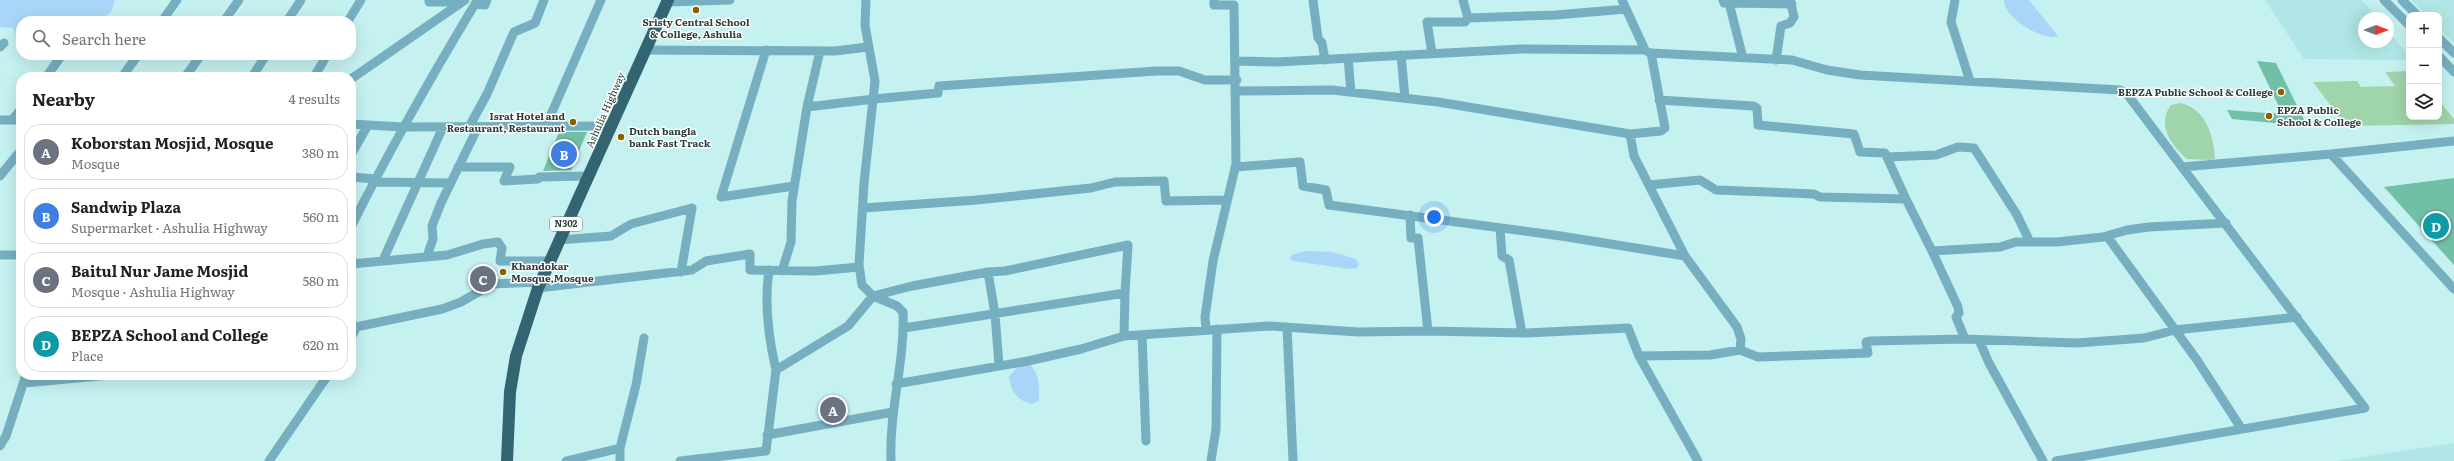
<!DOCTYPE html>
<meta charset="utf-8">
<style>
body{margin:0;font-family:Literata,serif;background:#f6f6f6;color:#202124}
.controls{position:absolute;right:12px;top:12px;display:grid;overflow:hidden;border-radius:8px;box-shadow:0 4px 16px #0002}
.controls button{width:36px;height:36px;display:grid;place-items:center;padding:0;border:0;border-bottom:1px solid #e0e0e0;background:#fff;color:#202124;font:20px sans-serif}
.compass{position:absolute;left:2358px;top:12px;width:36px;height:36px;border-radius:50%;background:#fff;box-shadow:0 4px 16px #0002;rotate:90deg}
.you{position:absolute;left:1434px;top:217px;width:14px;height:14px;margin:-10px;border:3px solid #fff;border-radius:50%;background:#1a73e8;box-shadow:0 0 0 6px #1a73e833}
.badge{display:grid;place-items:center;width:26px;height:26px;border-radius:50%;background:#886200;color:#fff;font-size:13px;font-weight:700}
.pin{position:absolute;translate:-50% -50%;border:2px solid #fff;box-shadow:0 1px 4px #0006}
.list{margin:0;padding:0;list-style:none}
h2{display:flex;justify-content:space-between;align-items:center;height:52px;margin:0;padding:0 16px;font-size:17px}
h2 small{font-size:13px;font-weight:400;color:#757577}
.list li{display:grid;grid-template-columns:26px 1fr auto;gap:12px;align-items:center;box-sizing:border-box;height:56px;margin:0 8px 8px;padding:0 8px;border:1px solid #e0e0e0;border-radius:16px}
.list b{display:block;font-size:15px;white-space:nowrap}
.list p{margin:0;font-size:13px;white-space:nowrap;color:#757577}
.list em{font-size:13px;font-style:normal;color:#757577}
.icon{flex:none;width:22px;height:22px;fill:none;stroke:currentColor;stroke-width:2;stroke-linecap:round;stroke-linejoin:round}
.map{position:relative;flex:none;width:2454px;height:461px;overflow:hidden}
.search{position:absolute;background:#fff;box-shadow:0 4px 16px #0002;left:16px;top:16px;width:340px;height:44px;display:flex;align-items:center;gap:10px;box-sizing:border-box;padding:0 14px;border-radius:16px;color:#757577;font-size:15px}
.panel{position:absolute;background:#fff;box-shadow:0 4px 16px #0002;left:16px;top:72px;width:340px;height:308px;border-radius:16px}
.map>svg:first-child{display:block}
.built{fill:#b0e6e5}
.green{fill:#a0d4aa}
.water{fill:#a9d6f8}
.building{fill:#72bfa8}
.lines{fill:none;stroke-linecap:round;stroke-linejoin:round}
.street{stroke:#76b0c0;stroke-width:9}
.highway{stroke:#326471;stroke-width:12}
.poi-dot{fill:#886200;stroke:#fff;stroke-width:1.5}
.labels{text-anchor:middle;stroke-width:3;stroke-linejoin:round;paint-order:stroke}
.shield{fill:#fff;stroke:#6a7676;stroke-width:1}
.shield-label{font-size:9px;font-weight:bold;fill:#2a3c3c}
.poi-label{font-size:10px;font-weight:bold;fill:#2a3c3c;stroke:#fff;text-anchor:start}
.street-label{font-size:10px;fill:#2a3c3c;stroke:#fff}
</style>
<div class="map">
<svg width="2454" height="461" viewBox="0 0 2454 461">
<rect width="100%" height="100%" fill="#c5f1f0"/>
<path class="built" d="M 2265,0 L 2362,0 L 2377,18 L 2364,18 L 2364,42 L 2388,42 L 2388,31 L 2409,55 L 2409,60 L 2304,59 Z
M 2411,0 L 2454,0 L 2454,43 L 2439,28 L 2439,15 L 2426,15 Z
M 2454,443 L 2454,461 L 2337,461 Z"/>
<path class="green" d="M 2409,71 L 2409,117 L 2439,117 L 2439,101 L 2454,119 L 2454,124 L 2346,126 L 2313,82 L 2357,81 L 2361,87 L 2395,86 L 2385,72 Z
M 2180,103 C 2205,108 2214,135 2215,159 L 2210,160 L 2187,159 C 2172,146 2156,125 2171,105 Z"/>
<path class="water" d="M 0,0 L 115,0 L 111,12 L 98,21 L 21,21 L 21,37 L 17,37 L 13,28 L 0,27 Z
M 2004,0 L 2029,0 L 2058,36 C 2042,41 2004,18 2004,0 Z
M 1305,251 L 1332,252 L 1356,259 L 1359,264 L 1357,268 L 1350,269 L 1293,261 L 1290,258 L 1292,255 Z
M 1029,364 C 1040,372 1039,388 1039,401 L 1031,404 C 1017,400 1010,391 1009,376 L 1019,366 Z"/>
<path class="building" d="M 2257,61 L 2276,63 L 2307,126 L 2232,119 L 2227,110 L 2279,114 L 2277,111 L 2281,111 Z
M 559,132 L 587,132 L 571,170 L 543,171 Z
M 2454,178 L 2454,265 L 2384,187 Z"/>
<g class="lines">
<path class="street" d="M 429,0 L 429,2 L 460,2
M 866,0 L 865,25 L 875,81 L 864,183 L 859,265 L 862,285 L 873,296 L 897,306 L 903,312 C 905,363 889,409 891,461
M 1313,0 L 1318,38 L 1322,43 L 1325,60
M 1463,0 L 1468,18 L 1556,15 L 1626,9
M 1622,0 L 1645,50 L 1650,53
M 1723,0 L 1724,3 L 1729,3 L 1743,58
M 1955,0 L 1951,22 L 1970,81
M 2384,0 L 2409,25
M 2402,0 L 2417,15
M 667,2 L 730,0
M 1729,3 L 1792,4
M 162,21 L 177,0
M 224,21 L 239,0
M 287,21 L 301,0
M 348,21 L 361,0
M 2439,38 L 2454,53
M 0,47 L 4,43
M 644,50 L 835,51 L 868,47
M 766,50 L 721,197 L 794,186
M 1432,53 L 1427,22 L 1465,22 L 1468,18
M 1401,55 L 1405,98
M 2439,56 L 2454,72
M 1348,58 L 1351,92
M 1776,60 L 1781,26 L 1790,23 L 1794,17 L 1790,0
M 1237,61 L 1277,62 L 1521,49 L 1645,50
M 46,77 L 62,55
M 122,77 L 138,55
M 185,77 L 201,55
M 252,77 L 266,55
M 314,77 L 327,55
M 351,79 L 465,0
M 1237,91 L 1332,90 L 1438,102 L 1630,134 L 1661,131 L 1665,128 L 1651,53 L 1792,60 L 1827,70 L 1860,75 L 2120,90 L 2127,94 L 2182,167
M 874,99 L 938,93 L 939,86 L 1156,71 L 1179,71 L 1205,80 L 1237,80
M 1659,100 L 1753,106 L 1757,108 L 1758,125 L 1854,134 L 1860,152 L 1885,153 L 1906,199
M 807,107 L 874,99
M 0,120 L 21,120
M 12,120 L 21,109
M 351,124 L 402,127 L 612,126
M 546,126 L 601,0
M 469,127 L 487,94 L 514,32 L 535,23 L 544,0
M 1630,134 L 1634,156 L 1685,256 L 1737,327 L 1741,339 L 1740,350 L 1710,355 L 1639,356 L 1698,461
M 2454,141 L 2331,154 L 2454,289
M 351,155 L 368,125
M 1887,157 L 1936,155 L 1958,147 L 1974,148 L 2017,215 L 2030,242
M 458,167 L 510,167 L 504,181 L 538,179 L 539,177 L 588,176
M 1235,167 L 1300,162 L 1303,186 L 1326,190 L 1329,205 L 1561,236 L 1685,256
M 0,176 L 21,150
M 351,177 L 376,179
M 374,182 L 450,183
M 1649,185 L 1700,180 L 1716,190 L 1814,194 L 1820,197 L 1906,199 L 1932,251
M 863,208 L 977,200 L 1091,188 L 1115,182 L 1164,181 L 1166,201 L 1226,200
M 1410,215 L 1411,238 L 1418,238 L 1428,331 L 1527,333 L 1628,328 L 1639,356
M 351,227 C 389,151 431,77 475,4 L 485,5 L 487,0
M 1500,228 L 1502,256 L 1509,260 L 1522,333
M 2107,236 L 2197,360 L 2241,428
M 559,240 L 611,236 L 631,224 L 692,208 L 681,272
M 0,255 L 21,255
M 427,256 L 433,239 L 432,226 L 441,203 L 478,127
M 383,260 L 443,127
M 351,264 L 447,255 L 483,244 L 498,242 L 502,248 L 500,261 L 550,261
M 769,270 C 764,304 768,336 776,370
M 782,271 L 791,242 L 792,201 L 807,107 L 820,51
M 988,272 L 995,314 L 999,365
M 538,288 L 692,270 L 706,261 L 750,254 L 750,270 L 816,271 L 859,267
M 1287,327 L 1293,461
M 351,328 L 442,309 L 461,302 L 492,284 L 541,282
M 904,328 L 1125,293 L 1124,336 L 1269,326 L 1358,332 L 1428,331
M 1206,330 L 1205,317 L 1213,261 L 1236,164 L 1234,5 L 1214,5 L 1214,0
M 1142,335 L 1146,441
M 351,338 L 356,328
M 1965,339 L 2077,343 L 2144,338 L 2175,330 L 2297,317
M 1979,340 L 1989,363 L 2043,461
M 1740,350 L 1758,357 L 1868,353 L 1866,342 L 1871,341 L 1965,339 L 1956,317 L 1959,313 L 1958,307 L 1932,251 L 2000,247 L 2016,242 L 2057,242 L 2103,237 L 2127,230 L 2149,227 L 2226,223
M 24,383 L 110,375
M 896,384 L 1028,361 L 1081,349 L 1124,336
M 767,435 L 893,412
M 0,446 L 6,436 L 26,375
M 620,448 L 636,385 L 644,338
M 269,461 L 328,375
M 566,461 L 620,448 L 620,461
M 680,461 L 766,451 L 776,370 L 848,326 L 873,296 L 912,286 L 988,272 L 1005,271 L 1128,245 L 1125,293
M 1211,461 L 1216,429 L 1217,329
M 2056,461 L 2365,408 L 2182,167 L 2331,154"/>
<path class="highway" d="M 507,461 L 510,392 L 516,356 L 538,288 L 668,0"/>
</g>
<g class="poi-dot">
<circle cx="696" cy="10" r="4"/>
<circle cx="2281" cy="92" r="4"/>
<circle cx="2269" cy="116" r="4"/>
<circle cx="573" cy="122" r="4"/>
<circle cx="621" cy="137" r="4"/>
<circle cx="503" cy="272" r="4"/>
</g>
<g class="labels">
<rect class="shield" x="550" y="217" width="32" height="14" rx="3"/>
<g class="shield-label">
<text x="566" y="227">N302</text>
</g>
<g class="poi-label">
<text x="696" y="26" text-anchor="middle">Sristy Central School<tspan x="696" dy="12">&amp; College, Ashulia</tspan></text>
<text x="2273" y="96" text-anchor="end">BEPZA Public School &amp; College</text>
<text x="2277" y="114">EPZA Public<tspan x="2277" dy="12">School &amp; College</tspan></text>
<text x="565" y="120" text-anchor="end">Israt Hotel and<tspan x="565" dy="12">Restaurant, Restaurant</tspan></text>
<text x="629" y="135">Dutch bangla<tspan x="629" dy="12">bank Fast Track</tspan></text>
<text x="511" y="270">Khandokar<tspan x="511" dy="12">Mosque,Mosque</tspan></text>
</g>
<g class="street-label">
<text transform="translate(605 110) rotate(-66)" y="4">Ashulia Highway</text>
</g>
</g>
</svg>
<div class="controls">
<button>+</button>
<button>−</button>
<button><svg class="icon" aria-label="layers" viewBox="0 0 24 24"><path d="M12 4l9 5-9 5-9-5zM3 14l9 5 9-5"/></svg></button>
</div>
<svg class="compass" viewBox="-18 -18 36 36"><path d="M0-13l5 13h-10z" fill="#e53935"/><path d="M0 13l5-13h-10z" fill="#757577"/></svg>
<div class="you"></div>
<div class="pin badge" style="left:833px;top:410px;background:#6b7280">A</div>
<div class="pin badge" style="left:564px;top:154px;background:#3f7fe0">B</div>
<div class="pin badge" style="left:483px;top:279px;background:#6b7280">C</div>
<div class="pin badge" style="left:2436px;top:226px;background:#0f9aa8">D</div>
<div class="search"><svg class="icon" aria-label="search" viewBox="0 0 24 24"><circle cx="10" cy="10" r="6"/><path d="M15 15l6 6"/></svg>Search here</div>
<section class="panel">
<h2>Nearby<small>4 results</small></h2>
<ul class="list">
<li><span class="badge" style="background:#6b7280">A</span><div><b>Koborstan Mosjid, Mosque</b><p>Mosque</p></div><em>380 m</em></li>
<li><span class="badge" style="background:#3f7fe0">B</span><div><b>Sandwip Plaza</b><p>Supermarket · Ashulia Highway</p></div><em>560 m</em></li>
<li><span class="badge" style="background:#6b7280">C</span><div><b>Baitul Nur Jame Mosjid</b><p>Mosque · Ashulia Highway</p></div><em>580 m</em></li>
<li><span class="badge" style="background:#0f9aa8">D</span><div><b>BEPZA School and College</b><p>Place</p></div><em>620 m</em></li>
</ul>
</section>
</div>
